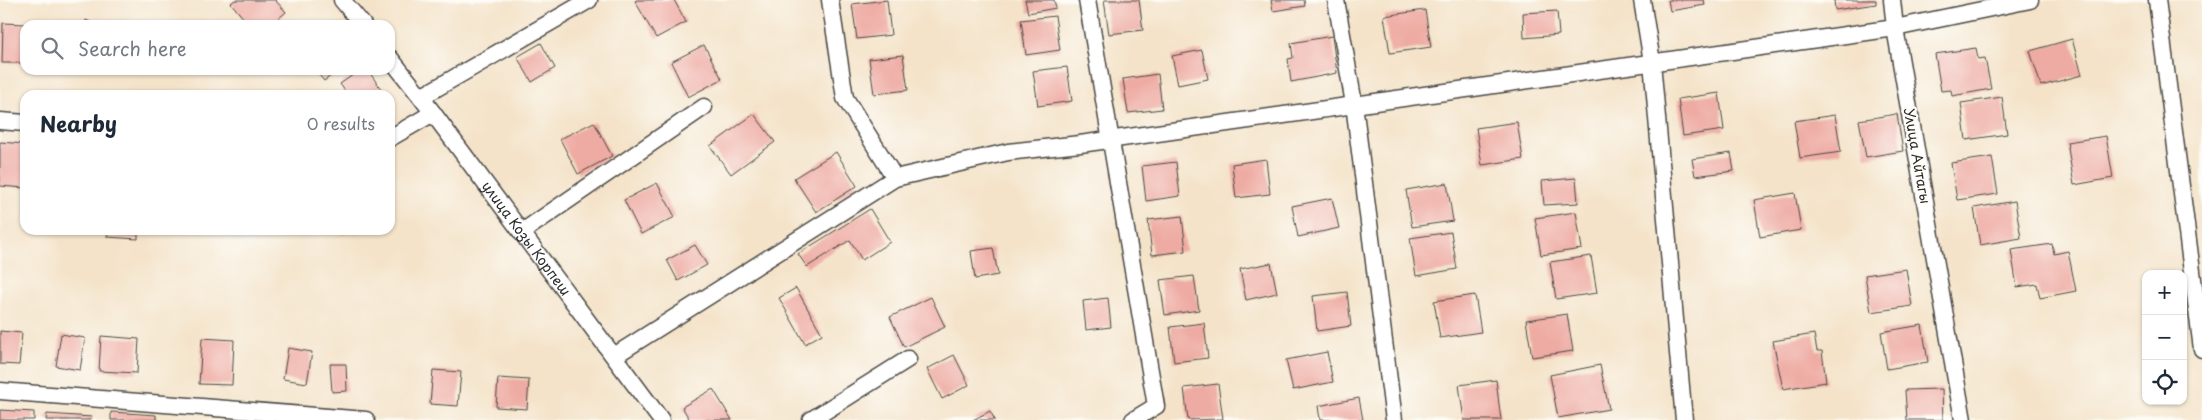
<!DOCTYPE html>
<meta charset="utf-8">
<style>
body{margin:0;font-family:"Playpen Sans",sans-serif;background:#f2f2f3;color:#1f2937}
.controls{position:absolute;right:15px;bottom:15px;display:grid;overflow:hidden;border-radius:10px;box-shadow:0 1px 4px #0004}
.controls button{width:45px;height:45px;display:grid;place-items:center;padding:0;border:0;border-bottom:1px solid #e0e1e3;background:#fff;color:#1f2937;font:25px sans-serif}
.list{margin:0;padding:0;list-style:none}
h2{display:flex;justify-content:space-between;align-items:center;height:65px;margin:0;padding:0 20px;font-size:21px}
h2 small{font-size:16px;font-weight:400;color:#747a83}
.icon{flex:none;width:28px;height:28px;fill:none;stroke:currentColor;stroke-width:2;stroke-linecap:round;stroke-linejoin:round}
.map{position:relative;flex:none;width:2202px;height:420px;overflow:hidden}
.search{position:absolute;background:#fff;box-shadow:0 1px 4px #0004;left:20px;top:20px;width:375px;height:55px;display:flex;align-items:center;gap:12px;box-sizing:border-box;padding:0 18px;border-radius:15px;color:#747a83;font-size:19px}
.panel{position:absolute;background:#fff;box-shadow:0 1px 4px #0004;left:20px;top:90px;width:375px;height:145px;border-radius:15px}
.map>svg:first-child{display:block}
.building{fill:#eeaba3}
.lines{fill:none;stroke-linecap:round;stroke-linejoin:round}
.minor-casing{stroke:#494743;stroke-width:19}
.minor{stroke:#fff;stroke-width:16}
.labels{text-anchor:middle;stroke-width:4.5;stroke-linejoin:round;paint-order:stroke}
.street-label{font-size:14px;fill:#2b2b2b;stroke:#fdfcf7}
</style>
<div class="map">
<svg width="2202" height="420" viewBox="0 0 2202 420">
<rect width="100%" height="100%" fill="#fdfcf7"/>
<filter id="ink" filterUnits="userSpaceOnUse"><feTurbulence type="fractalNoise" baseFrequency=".02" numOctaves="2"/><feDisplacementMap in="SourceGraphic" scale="10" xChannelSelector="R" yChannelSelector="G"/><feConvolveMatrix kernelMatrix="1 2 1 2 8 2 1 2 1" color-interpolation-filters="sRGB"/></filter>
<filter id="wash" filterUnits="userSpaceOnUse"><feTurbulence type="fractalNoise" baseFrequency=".0096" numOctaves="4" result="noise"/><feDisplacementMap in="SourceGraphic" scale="20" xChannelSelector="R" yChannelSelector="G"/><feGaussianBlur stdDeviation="1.12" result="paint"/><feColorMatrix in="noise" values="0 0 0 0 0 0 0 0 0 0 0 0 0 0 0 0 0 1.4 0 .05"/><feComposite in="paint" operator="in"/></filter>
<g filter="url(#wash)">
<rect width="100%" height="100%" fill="#f4e3c9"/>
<g id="blocks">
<path class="building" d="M 235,0 L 275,0 L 286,12 L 271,25 L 249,25 L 231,3 Z
M 637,0 L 674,0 L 686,22 L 656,38 L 635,1 Z
M 887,0 L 891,35 L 857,39 L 852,4 Z
M 1025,0 L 1054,0 L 1056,8 L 1028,13 Z
M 1104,0 L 1139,0 L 1143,30 L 1109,34 Z
M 1271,0 L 1304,0 L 1305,6 L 1273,11 Z
M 1668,0 L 1704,0 L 1705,5 L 1670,11 Z
M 1834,0 L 1876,0 L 1876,4 L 1835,10 Z
M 1425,10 L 1431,47 L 1390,53 L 1384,16 Z
M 1557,11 L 1559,35 L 1524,38 L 1523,13 Z
M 1055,16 L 1060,50 L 1026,55 L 1021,20 Z
M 86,20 L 97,25 L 84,25 Z
M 3,23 L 25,24 L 25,63 L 2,63 Z
M 1332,36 L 1337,73 L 1291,82 L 1288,59 L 1293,58 L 1291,43 Z
M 2072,39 L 2082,75 L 2041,86 L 2030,51 Z
M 541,43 L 555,68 L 532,82 L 517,57 Z
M 704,45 L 722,79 L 688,97 L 671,62 Z
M 1976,48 L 1978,59 L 1985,58 L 1991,89 L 1952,96 L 1951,90 L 1941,91 L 1935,54 Z
M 1202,50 L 1208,79 L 1178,85 L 1172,56 Z
M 903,55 L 908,90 L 874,94 L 869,59 Z
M 1067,67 L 1072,101 L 1038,106 L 1033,71 Z
M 315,70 L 339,70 L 324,81 Z
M 360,70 L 368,70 L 385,95 L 348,95 L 340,84 Z
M 1158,74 L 1162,109 L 1128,113 L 1123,79 Z
M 1719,93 L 1724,130 L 1683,136 L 1678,99 Z
M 2002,97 L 2007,134 L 1966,140 L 1961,103 Z
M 754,114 L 775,142 L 731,174 L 710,146 Z
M 1897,114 L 1903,151 L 1866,157 L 1859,120 Z
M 1835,115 L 1841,152 L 1800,158 L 1794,121 Z
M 594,122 L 612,156 L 578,174 L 560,139 Z
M 1517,122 L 1523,159 L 1482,165 L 1476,128 Z
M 2106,136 L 2113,178 L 2074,185 L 2067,142 Z
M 0,142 L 25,144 L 25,188 L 0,186 Z
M 836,152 L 857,186 L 816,212 L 794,178 Z
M 1731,153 L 1734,171 L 1695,176 L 1692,159 Z
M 1992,157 L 1998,194 L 1957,200 L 1951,163 Z
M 1266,159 L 1270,194 L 1236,198 L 1232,164 Z
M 1176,162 L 1180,196 L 1146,201 L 1142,166 Z
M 1576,178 L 1578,203 L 1544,205 L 1542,181 Z
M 657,183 L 675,217 L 641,234 L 624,200 Z
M 1447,183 L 1453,221 L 1412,227 L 1406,190 Z
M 1795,193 L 1801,230 L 1760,237 L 1754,200 Z
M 1332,198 L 1339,228 L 1298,237 L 1292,206 Z
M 2015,201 L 2021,238 L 1980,245 L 1974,208 Z
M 870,209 L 890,242 L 862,260 L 850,240 L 807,267 L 798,254 Z
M 1576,212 L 1582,249 L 1541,255 L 1535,218 Z
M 1182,216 L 1186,251 L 1152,255 L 1148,220 Z
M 108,230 L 138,230 L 138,239 L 107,237 Z
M 209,230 L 226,230 L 225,234 Z
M 340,230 L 374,230 L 374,231 L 340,234 Z
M 1451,232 L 1457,269 L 1416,276 L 1410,238 Z
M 2052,244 L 2054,254 L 2068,251 L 2076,291 L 2040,298 L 2037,284 L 2017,287 L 2011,250 Z
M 695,245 L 707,265 L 678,281 L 667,260 Z
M 993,248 L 998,275 L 975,279 L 971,251 Z
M 1591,256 L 1597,293 L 1556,299 L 1550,262 Z
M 1271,263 L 1277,293 L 1246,300 L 1240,269 Z
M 1906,269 L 1912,306 L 1871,312 L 1865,275 Z
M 1194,276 L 1199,310 L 1165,315 L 1160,280 Z
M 796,288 L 822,334 L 805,344 L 779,298 Z
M 1347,292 L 1351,326 L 1317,331 L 1313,296 Z
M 1475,295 L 1481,332 L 1440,338 L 1434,301 Z
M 931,297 L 945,327 L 904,347 L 890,317 Z
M 1108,298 L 1111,327 L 1086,330 L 1083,301 Z
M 1567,314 L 1573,351 L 1532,357 L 1526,320 Z
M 1204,323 L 1208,358 L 1174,362 L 1170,327 Z
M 1922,325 L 1928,362 L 1887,369 L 1881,332 Z
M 0,331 L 22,333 L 19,365 L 0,364 Z
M 61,334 L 85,338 L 80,370 L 56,366 Z
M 1814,334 L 1817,351 L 1822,351 L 1826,382 L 1783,389 L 1773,341 Z
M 101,336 L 139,339 L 137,373 L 99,371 Z
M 202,338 L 234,340 L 232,385 L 199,384 Z
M 288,348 L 312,352 L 307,383 L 283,379 Z
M 1327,352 L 1333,382 L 1293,390 L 1286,360 Z
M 954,355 L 969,385 L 942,399 L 927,369 Z
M 330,364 L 346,364 L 347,391 L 332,392 Z
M 1600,365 L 1609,409 L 1558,418 L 1550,375 Z
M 433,370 L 461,372 L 458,406 L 430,404 Z
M 498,378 L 529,380 L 527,409 L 496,407 Z
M 1496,380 L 1501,420 L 1464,420 L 1459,385 Z
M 1218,384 L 1223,419 L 1188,420 L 1184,388 Z
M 713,389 L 732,420 L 690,420 L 682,407 Z
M 1942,389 L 1943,420 L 1907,420 L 1905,390 Z
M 1359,398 L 1363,420 L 1320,420 L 1318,406 Z
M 0,410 L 34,412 L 34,420 L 0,420 Z
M 990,411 L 995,420 L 973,420 Z
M 111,412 L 156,415 L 156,420 L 111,420 Z
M 47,414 L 92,417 L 91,420 L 46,420 Z"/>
</g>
</g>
<g filter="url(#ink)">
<use href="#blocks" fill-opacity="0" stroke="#494743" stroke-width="1"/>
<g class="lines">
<defs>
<g id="minor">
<path d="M 342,0 L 363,25"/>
<path d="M 830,0 L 845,98 L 895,178"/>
<path d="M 1087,0 L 1156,406 L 1133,420"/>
<path d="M 1336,0 L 1354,104 L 1394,420"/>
<path d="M 1642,0 L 1652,62 L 1684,420"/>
<path d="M 2157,0 L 2202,349"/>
<path id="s1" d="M 390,58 L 421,97 L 661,420"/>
<path d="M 421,97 L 589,0"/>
<path d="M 0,121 L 25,123"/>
<path d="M 390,138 L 433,113"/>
<path d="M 522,232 L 704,107"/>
<path d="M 614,356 L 895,178 L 1008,152 L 1080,144 L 1895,28 L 1892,0"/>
<path d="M 0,391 L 366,420"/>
<path d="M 811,420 L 908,359"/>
<path d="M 1963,420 L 1895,28 L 2030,0"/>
</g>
</defs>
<use href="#minor" class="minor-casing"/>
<use href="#minor" class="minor"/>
</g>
</g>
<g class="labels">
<g class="street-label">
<text transform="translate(1917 156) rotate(80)" y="5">Улица Айтагы</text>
<text dy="5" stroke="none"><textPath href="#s1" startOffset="226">улица Козы Корпеш</textPath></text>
</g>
</g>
</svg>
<div class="controls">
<button>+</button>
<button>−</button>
<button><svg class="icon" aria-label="locate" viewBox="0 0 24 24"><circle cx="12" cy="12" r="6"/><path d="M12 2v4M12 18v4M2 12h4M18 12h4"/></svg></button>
</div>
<div class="search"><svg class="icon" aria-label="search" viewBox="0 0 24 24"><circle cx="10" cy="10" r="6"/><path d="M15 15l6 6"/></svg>Search here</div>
<section class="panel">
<h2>Nearby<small>0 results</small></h2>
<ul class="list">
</ul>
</section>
</div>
